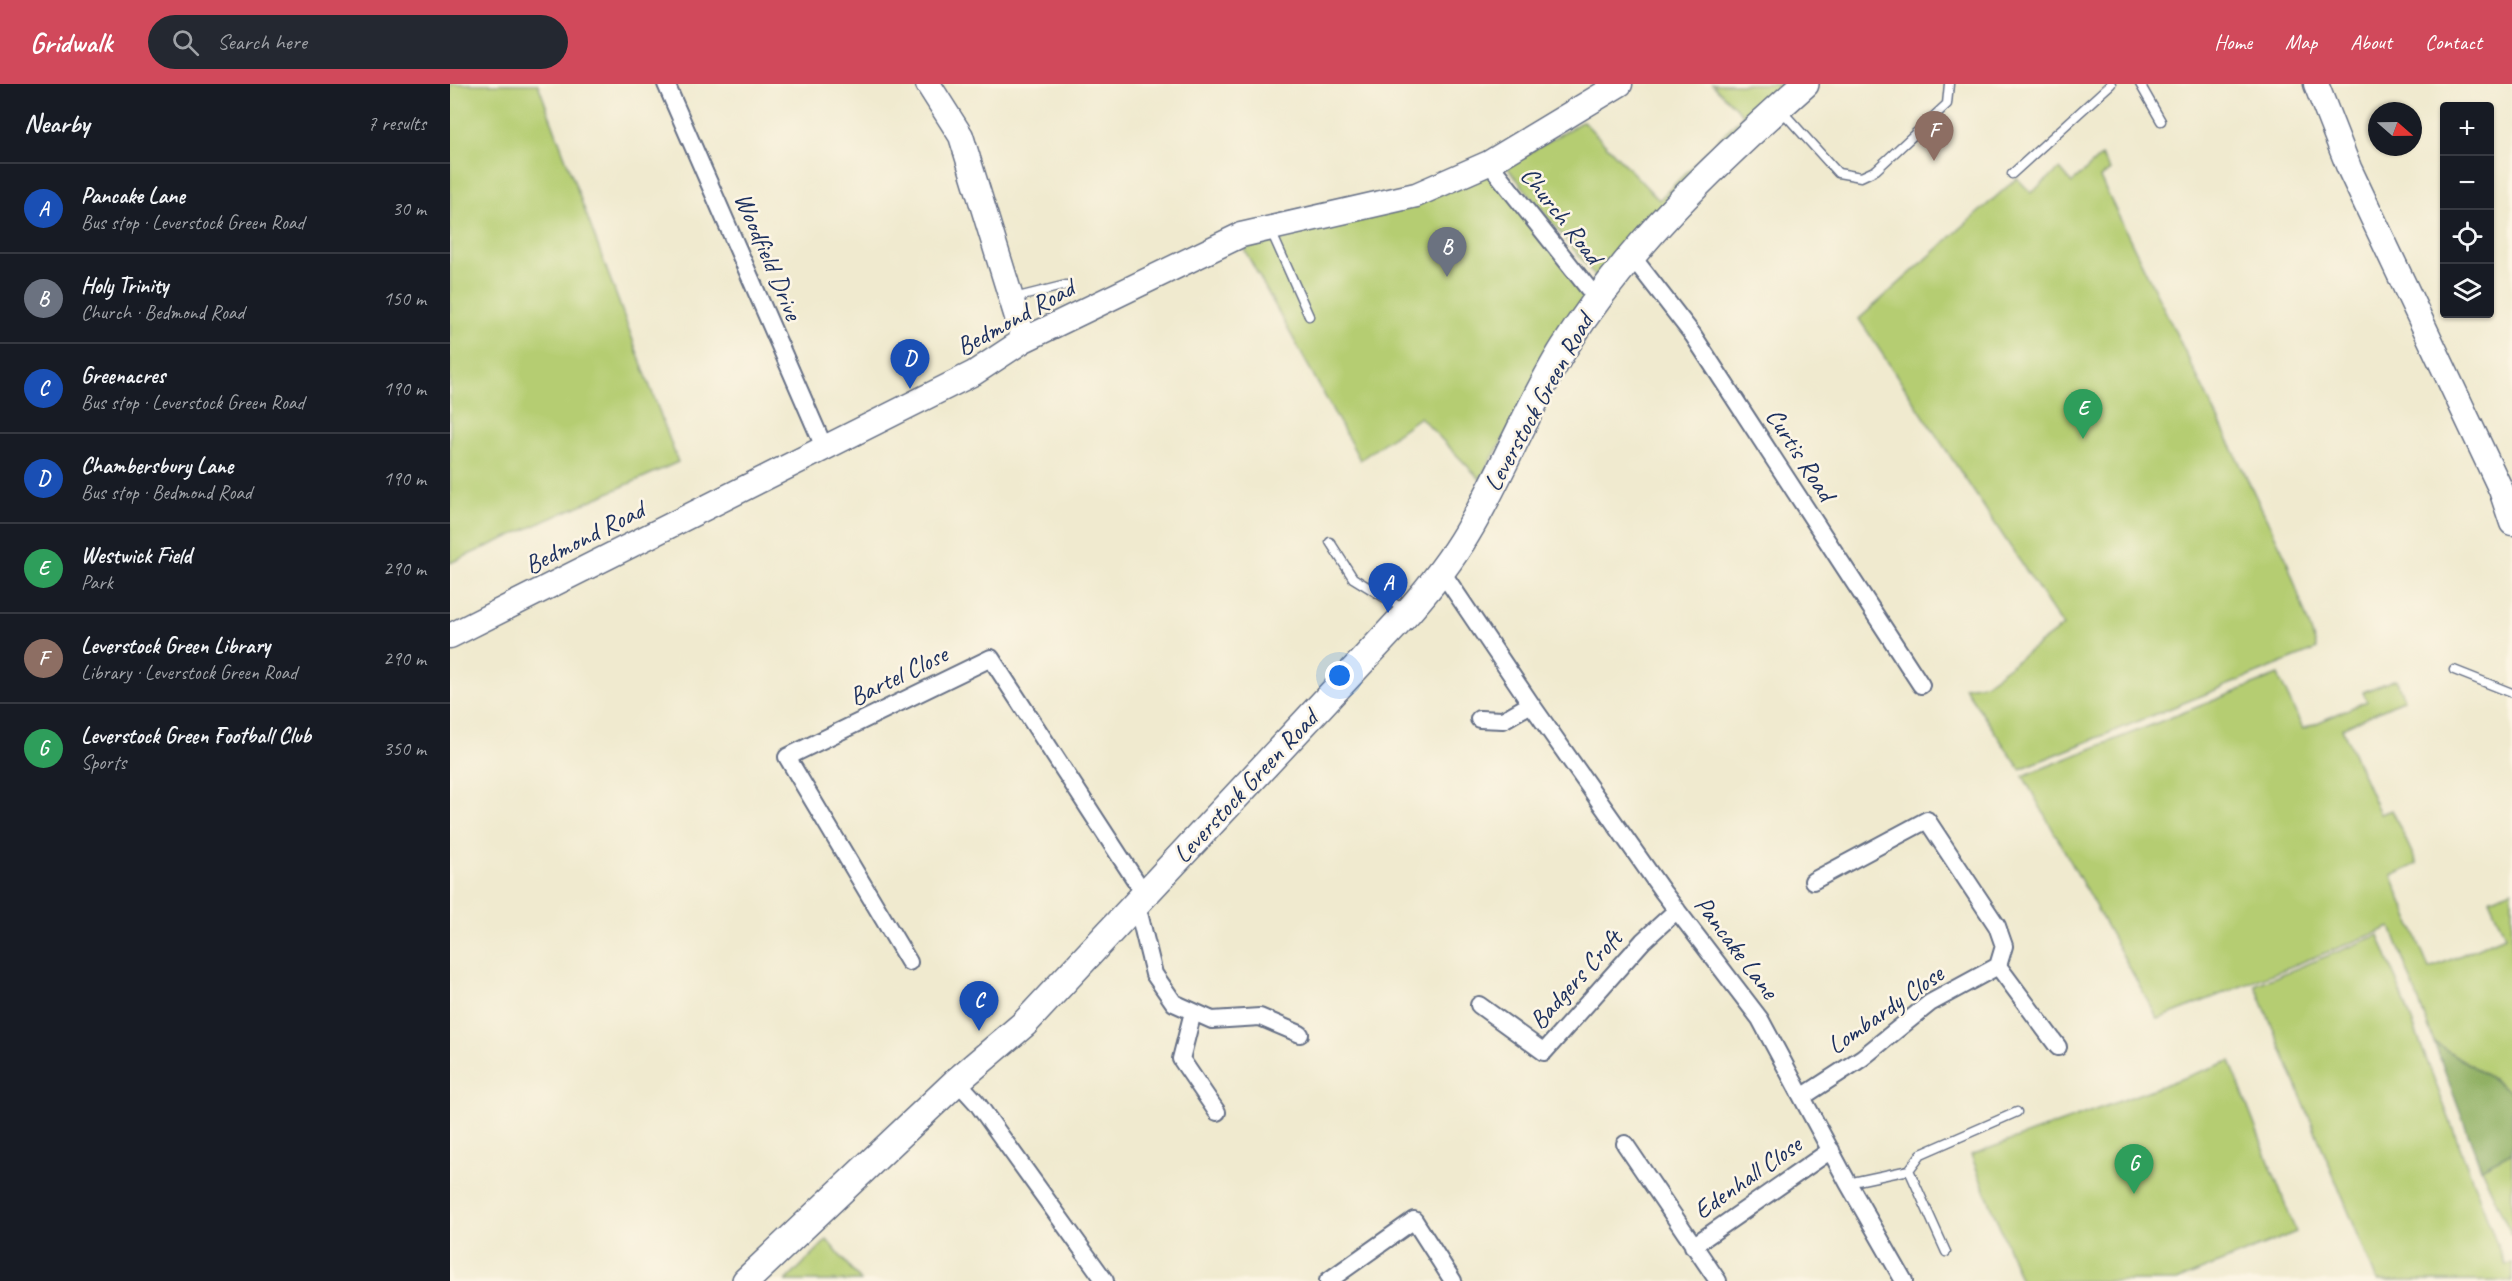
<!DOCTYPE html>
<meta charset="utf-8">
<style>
body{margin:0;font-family:Caveat,sans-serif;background:#242831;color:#f1f3f6}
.controls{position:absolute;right:18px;top:18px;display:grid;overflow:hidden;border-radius:6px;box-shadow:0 2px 4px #0004}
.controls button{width:54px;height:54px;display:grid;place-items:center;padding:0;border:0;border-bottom:2px solid #363941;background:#171b24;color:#f1f3f6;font:30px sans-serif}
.compass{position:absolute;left:1918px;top:18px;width:54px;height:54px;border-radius:50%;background:#171b24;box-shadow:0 2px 4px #0004;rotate:110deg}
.you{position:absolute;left:890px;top:592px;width:21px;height:21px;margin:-15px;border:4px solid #fff;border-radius:50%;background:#1a73e8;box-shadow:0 0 0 9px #1a73e833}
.badge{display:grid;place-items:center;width:39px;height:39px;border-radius:50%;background:#d1495b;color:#fff;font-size:20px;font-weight:700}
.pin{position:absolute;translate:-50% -50px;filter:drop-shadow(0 2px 3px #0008)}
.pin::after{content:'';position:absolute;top:32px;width:21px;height:18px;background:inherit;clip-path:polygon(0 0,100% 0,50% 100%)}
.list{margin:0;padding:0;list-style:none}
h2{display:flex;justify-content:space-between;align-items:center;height:78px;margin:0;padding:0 24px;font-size:26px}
h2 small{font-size:20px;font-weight:400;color:#9ea1a6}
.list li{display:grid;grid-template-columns:39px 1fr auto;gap:18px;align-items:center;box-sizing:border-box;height:90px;padding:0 24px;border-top:2px solid #363941}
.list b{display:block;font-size:22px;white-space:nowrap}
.list p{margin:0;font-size:20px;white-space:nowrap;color:#9ea1a6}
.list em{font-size:20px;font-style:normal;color:#9ea1a6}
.icon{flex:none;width:33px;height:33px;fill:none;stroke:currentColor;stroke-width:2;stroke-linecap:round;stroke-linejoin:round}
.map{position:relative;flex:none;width:2062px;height:1197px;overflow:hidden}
header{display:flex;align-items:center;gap:36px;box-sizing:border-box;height:84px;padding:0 30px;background:#d1495b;color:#fff}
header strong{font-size:28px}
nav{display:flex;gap:33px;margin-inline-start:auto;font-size:21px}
.search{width:420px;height:54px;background:#242831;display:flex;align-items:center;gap:15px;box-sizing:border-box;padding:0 21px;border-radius:33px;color:#9ea1a6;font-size:22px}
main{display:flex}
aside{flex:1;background:#171b24}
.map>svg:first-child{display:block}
.green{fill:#b5cd72;stroke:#687e68;stroke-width:1.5}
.forest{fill:#90b064;stroke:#567061;stroke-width:1.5}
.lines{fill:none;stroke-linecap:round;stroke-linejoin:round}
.lane-casing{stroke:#667086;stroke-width:11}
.street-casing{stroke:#667086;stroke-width:20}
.secondary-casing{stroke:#667086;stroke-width:27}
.primary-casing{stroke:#667086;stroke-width:30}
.lane{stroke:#fff;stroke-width:8}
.street{stroke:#fff;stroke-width:16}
.secondary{stroke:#fff;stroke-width:24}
.primary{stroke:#fff;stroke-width:27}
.labels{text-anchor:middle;stroke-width:5;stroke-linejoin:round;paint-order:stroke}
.street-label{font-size:26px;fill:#1b2f5e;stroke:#fcf5e5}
</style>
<header>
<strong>Gridwalk</strong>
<div class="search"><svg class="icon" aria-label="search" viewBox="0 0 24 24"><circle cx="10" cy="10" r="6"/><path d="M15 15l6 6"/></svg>Search here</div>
<nav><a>Home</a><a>Map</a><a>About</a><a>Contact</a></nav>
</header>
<main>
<aside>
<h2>Nearby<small>7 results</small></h2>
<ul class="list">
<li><span class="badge" style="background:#1a4fb4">A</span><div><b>Pancake Lane</b><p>Bus stop · Leverstock Green Road</p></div><em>30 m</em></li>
<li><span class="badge" style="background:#6b7280">B</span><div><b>Holy Trinity</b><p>Church · Bedmond Road</p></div><em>150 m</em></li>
<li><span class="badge" style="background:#1a4fb4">C</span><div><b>Greenacres</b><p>Bus stop · Leverstock Green Road</p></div><em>190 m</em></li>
<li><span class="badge" style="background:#1a4fb4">D</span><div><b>Chambersbury Lane</b><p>Bus stop · Bedmond Road</p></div><em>190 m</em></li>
<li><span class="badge" style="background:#2e9e5b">E</span><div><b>Westwick Field</b><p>Park</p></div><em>290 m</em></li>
<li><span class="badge" style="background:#8d6e63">F</span><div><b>Leverstock Green Library</b><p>Library · Leverstock Green Road</p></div><em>290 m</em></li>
<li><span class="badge" style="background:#2e9e5b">G</span><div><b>Leverstock Green Football Club</b><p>Sports</p></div><em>350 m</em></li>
</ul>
</aside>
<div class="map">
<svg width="2062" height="1197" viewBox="0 0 2062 1197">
<rect width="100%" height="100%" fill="#fcf5e5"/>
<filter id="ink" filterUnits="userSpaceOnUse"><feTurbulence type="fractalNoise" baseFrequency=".0167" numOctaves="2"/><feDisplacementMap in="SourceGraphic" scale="12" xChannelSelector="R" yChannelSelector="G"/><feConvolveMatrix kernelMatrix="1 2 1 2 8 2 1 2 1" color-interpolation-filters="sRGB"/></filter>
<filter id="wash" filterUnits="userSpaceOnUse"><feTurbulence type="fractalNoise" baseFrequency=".008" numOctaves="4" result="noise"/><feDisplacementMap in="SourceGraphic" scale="24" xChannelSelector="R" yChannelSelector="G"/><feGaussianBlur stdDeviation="1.35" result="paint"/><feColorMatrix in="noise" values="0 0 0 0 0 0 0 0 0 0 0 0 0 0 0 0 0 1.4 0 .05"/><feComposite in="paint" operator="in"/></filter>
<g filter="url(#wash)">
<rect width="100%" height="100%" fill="#f0eacf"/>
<path class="green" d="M 0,0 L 88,0 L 228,378 L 0,479 Z
M 1262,0 L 1335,0 L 1268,65 L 1146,193 L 1056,82 L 1133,37 L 1209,116 L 1293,31 Z
M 1651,72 L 1660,86 L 1650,94 L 1836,474 L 1867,565 L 1570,685 L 1514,603 L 1535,600 L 1613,542 L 1409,235 L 1567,94 L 1581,109 L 1610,85 L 1622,99 Z
M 1038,84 L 1137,211 L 1030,395 L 970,333 L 910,376 L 794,165 L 966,115 Z
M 1828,591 L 1853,645 L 1917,617 L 1913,608 L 1946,595 L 1954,615 L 1892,644 L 1930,730 L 1942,726 L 1967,780 L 1942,792 L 1979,885 L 2055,852 L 2039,815 L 2062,806 L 2062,1008 L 1984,958 L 1941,843 L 1708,935 L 1573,692 Z
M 1929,851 L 2055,1181 L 2062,1180 L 2062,1197 L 1927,1197 L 1805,901 Z
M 1780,977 L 1846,1148 L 1726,1197 L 1571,1197 L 1521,1071 Z
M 2062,1068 L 2062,1152 L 2031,1084 Z
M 377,1156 L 411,1197 L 336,1197 Z"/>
<path class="forest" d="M 1984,958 L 2062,1008 L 2062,1068 L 2031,1084 Z"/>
</g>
<g filter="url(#ink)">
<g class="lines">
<defs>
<path id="lane" d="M 1690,0 L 1711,37
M 1331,26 L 1388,89 L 1411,93 L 1426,86 L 1497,20 L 1499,0
M 1562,90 L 1661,0
M 821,147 L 859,232
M 564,214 L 616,201
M 880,458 L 903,494 L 955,526
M 2004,586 L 2062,609
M 1459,1086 L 1471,1070 L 1567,1028
M 1398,1099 L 1459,1086 L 1496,1168"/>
<path id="street" d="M 216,0 L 374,363
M 1039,79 L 1146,214
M 1181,171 L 1243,251 L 1471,601
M 992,488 L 1081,620 L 1213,808 L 1310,935 L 1398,1099 L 1454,1197
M 1029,635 L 1053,636 L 1081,620
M 1363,797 L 1477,736 L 1547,842 L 1554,862 L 1548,882 L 1608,963
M 687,821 L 704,890 L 724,919 L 762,936 L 810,933 L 850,950
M 459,878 L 337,673 L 541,574 L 695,811
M 1029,921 L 1094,968 L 1193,857 L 1227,826
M 743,928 L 731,975 L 767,1028
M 507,997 L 527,1019 L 655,1197
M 1352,1013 L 1412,974 L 1480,919 L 1548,882
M 1175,1060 L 1268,1197
M 1243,1162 L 1381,1066
M 878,1197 L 964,1136 L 1003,1197"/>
<path id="secondary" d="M 478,0 L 511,52 L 574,256
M 1866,0 L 1899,84 L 2051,406 L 2062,439
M 0,552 L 524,289 L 574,256 L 791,151 L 966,111 L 1039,79 L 1170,0"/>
<path id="primary" d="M 296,1197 L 507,997 L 574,940 L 958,528 C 980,503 1000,478 1017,449 C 1053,389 1077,323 1114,264 C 1178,162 1266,79 1355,0"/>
</defs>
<use href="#lane" class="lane-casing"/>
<use href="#street" class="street-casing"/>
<use href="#secondary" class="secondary-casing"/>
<use href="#primary" class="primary-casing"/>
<use href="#lane" class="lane"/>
<use href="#street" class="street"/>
<use href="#secondary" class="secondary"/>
<use href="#primary" class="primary"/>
</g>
</g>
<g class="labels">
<g class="street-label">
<text transform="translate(1112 131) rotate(52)" y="9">Church Road</text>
<text transform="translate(319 172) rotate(67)" y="9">Woodfield Drive</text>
<text transform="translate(565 233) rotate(-29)" y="9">Bedmond Road</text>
<text transform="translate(1088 318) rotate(-61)" y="9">Leverstock Green Road</text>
<text transform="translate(1351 370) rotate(57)" y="9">Curtis Road</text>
<text transform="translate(134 453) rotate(-27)" y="9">Bedmond Road</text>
<text transform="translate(448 591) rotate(-26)" y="9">Bartel Close</text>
<text transform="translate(795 702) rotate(-47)" y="9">Leverstock Green Road</text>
<text transform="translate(1287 863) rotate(53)" y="9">Pancake Lane</text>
<text transform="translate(1125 895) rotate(-48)" y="9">Badgers Croft</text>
<text transform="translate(1435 925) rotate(-35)" y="9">Lombardy Close</text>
<text transform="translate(1297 1093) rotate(-35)" y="9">Edenhall Close</text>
</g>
</g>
</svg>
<div class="controls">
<button>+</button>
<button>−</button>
<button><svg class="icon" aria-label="locate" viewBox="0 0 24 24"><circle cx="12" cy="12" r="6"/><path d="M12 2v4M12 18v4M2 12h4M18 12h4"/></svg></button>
<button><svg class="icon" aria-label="layers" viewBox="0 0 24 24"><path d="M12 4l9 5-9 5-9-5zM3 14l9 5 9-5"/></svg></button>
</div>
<svg class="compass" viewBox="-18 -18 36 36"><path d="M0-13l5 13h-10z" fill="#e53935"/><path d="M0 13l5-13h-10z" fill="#9ea1a6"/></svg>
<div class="you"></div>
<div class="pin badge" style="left:938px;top:529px;background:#1a4fb4">A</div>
<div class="pin badge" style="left:997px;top:193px;background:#6b7280">B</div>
<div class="pin badge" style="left:529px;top:947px;background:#1a4fb4">C</div>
<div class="pin badge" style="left:460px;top:305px;background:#1a4fb4">D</div>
<div class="pin badge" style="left:1633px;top:355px;background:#2e9e5b">E</div>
<div class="pin badge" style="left:1484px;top:77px;background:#8d6e63">F</div>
<div class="pin badge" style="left:1684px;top:1110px;background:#2e9e5b">G</div>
</div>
</main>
